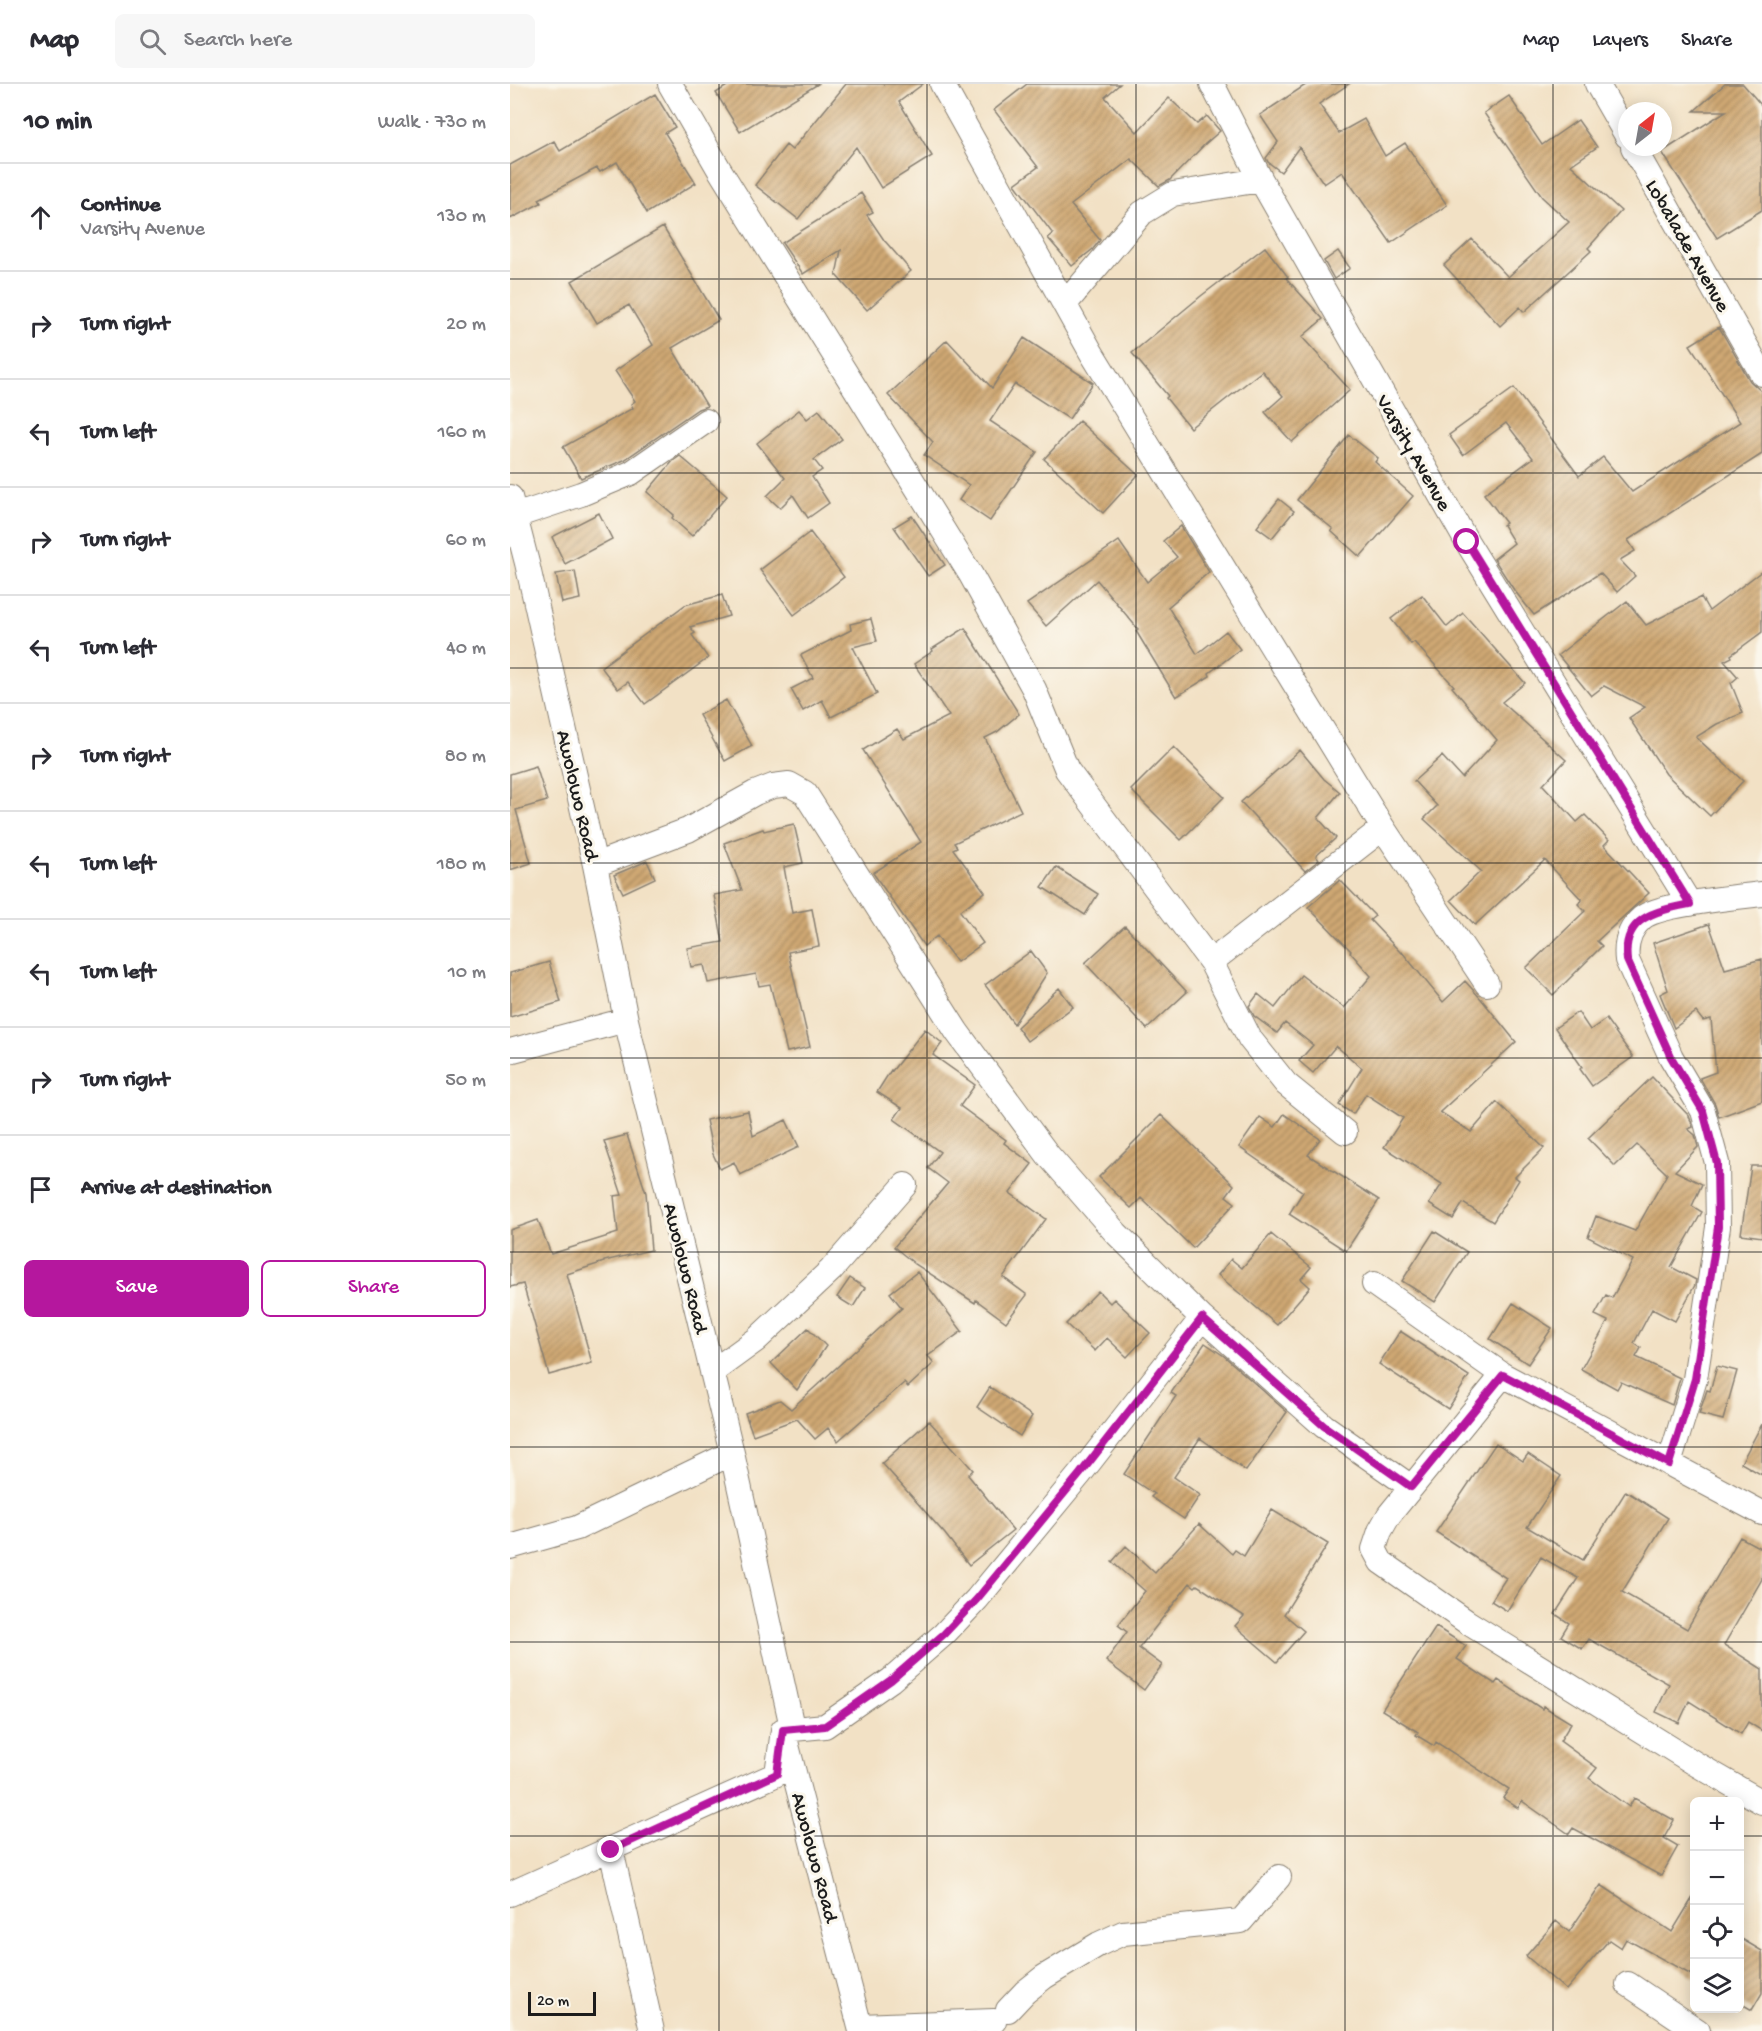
<!DOCTYPE html>
<meta charset="utf-8">
<style>
body{margin:0;font-family:"Gochi Hand",sans-serif;background:#f7f7f7;color:#2b2b33}
.controls{position:absolute;right:18px;bottom:18px;display:grid;overflow:hidden;border-radius:9px;box-shadow:0 3px 15px #0003}
.controls button{width:54px;height:54px;display:grid;place-items:center;padding:0;border:0;border-bottom:2px solid #e1e1e2;background:#fff;color:#2b2b33;font:30px sans-serif}
.compass{position:absolute;left:1108px;top:18px;width:54px;height:54px;border-radius:50%;background:#fff;box-shadow:0 3px 15px #0003;rotate:31deg}
.scale{position:absolute;left:18px;bottom:15px;width:68px;box-sizing:border-box;padding-left:6px;border:3px solid #1c1c1c;border-top:0;font-size:16px;line-height:21px;white-space:nowrap;color:#1c1c1c;-webkit-text-stroke:4px #fbf7ec;paint-order:stroke}
.stop{position:absolute;width:18px;height:18px;margin:-14px;border:4px solid #b5179e;border-radius:50%;background:#fff}
.stop.end{background:#b5179e;border-color:#fff;box-shadow:0 2px 6px #0008}
.list{margin:0;padding:0;list-style:none}
h2{display:flex;justify-content:space-between;align-items:center;height:78px;margin:0;padding:0 24px;font-size:26px}
h2 small{font-size:20px;font-weight:400;color:#7c7c81}
.list li{display:grid;grid-template-columns:39px 1fr auto;gap:18px;align-items:center;box-sizing:border-box;height:108px;padding:0 24px;border-top:2px solid #e1e1e2}
.list b{display:block;font-size:22px;white-space:nowrap}
.list p{margin:0;font-size:20px;white-space:nowrap;color:#7c7c81}
.list em{font-size:20px;font-style:normal;color:#7c7c81}
.actions{display:flex;gap:12px;padding:18px 24px}
.actions a{flex:1;padding:14px 0;border:2px solid #b5179e;border-radius:9px;text-align:center;font-size:21px;color:#b5179e}
.actions .main{background:#b5179e;color:#fff}
.icon{flex:none;width:33px;height:33px;fill:none;stroke:currentColor;stroke-width:2;stroke-linecap:round;stroke-linejoin:round}
.map{position:relative;flex:none;width:1252px;height:1947px;overflow:hidden}
header{display:flex;align-items:center;gap:36px;box-sizing:border-box;height:84px;padding:0 30px;background:#fff;border-bottom:2px solid #e1e1e2}
header strong{font-size:28px}
nav{display:flex;gap:33px;margin-inline-start:auto;font-size:21px}
.search{width:420px;height:54px;background:#f7f7f7;display:flex;align-items:center;gap:15px;box-sizing:border-box;padding:0 21px;border-radius:9px;color:#7c7c81;font-size:22px}
main{display:flex}
aside{flex:1;background:#fff}
.map>svg:first-child{display:block}
.building{fill:url(#building-hatch)}
.lines{fill:none;stroke-linecap:round;stroke-linejoin:round}
.minor-casing{stroke:#877e70;stroke-width:26}
.minor{stroke:#fff;stroke-width:24}
.route{stroke:#b5179e;stroke-width:8}
.grid{fill:none;stroke:#1c1c1c;stroke-width:1.5;stroke-opacity:0.55}
.labels{text-anchor:middle;stroke-width:6;stroke-linejoin:round;paint-order:stroke}
.street-label{font-size:21px;fill:#1c1c1c;stroke:#fbf7ec}
</style>
<header>
<strong>Map</strong>
<div class="search"><svg class="icon" aria-label="search" viewBox="0 0 24 24"><circle cx="10" cy="10" r="6"/><path d="M15 15l6 6"/></svg>Search here</div>
<nav><a>Map</a><a>Layers</a><a>Share</a></nav>
</header>
<main>
<aside>
<h2>10 min<small>Walk · 730 m</small></h2>
<ul class="list">
<li><svg class="icon" aria-label="ahead" viewBox="0 0 24 24"><path d="M12 20V5M6 11l6-6 6 6"/></svg><div><b>Continue</b><p>Varsity Avenue</p></div><em>130 m</em></li>
<li><svg class="icon" aria-label="right" viewBox="0 0 24 24"><path d="M7 20v-9h11M14 6l5 5-5 5"/></svg><div><b>Turn right</b></div><em>20 m</em></li>
<li><svg class="icon" aria-label="left" viewBox="0 0 24 24"><path d="M17 20v-9H6M10 6l-5 5 5 5"/></svg><div><b>Turn left</b></div><em>160 m</em></li>
<li><svg class="icon" aria-label="right" viewBox="0 0 24 24"><path d="M7 20v-9h11M14 6l5 5-5 5"/></svg><div><b>Turn right</b></div><em>60 m</em></li>
<li><svg class="icon" aria-label="left" viewBox="0 0 24 24"><path d="M17 20v-9H6M10 6l-5 5 5 5"/></svg><div><b>Turn left</b></div><em>40 m</em></li>
<li><svg class="icon" aria-label="right" viewBox="0 0 24 24"><path d="M7 20v-9h11M14 6l5 5-5 5"/></svg><div><b>Turn right</b></div><em>80 m</em></li>
<li><svg class="icon" aria-label="left" viewBox="0 0 24 24"><path d="M17 20v-9H6M10 6l-5 5 5 5"/></svg><div><b>Turn left</b></div><em>180 m</em></li>
<li><svg class="icon" aria-label="left" viewBox="0 0 24 24"><path d="M17 20v-9H6M10 6l-5 5 5 5"/></svg><div><b>Turn left</b></div><em>10 m</em></li>
<li><svg class="icon" aria-label="right" viewBox="0 0 24 24"><path d="M7 20v-9h11M14 6l5 5-5 5"/></svg><div><b>Turn right</b></div><em>50 m</em></li>
<li><svg class="icon" aria-label="arrive" viewBox="0 0 24 24"><path d="M6 21V4h12l-3 4 3 4H6"/></svg><div><b>Arrive at destination</b></div></li>
</ul>
<div class="actions"><a class="main">Save</a><a>Share</a></div>
</aside>
<div class="map">
<svg width="1252" height="1947" viewBox="0 0 1252 1947">
<defs>
<pattern id="building-hatch" width="6" height="6" patternUnits="userSpaceOnUse" patternTransform="scale(1.5)"><rect width="6" height="6" fill="#cfa873"/><path d="M-1 1l2-2M0 6l6-6M5 7l2-2" fill="none" stroke="#a7885e"/></pattern>
</defs>
<rect width="100%" height="100%" fill="#fbf7ec"/>
<filter id="ink" filterUnits="userSpaceOnUse"><feTurbulence type="fractalNoise" baseFrequency=".0167" numOctaves="2"/><feDisplacementMap in="SourceGraphic" scale="12" xChannelSelector="R" yChannelSelector="G"/><feConvolveMatrix kernelMatrix="1 2 1 2 8 2 1 2 1" color-interpolation-filters="sRGB"/></filter>
<filter id="wash" filterUnits="userSpaceOnUse"><feTurbulence type="fractalNoise" baseFrequency=".008" numOctaves="4" result="noise"/><feDisplacementMap in="SourceGraphic" scale="24" xChannelSelector="R" yChannelSelector="G"/><feGaussianBlur stdDeviation="1.35" result="paint"/><feColorMatrix in="noise" values="0 0 0 0 0 0 0 0 0 0 0 0 0 0 0 0 0 1.4 0 .05"/><feComposite in="paint" operator="in"/></filter>
<g filter="url(#wash)">
<rect width="100%" height="100%" fill="#f2e1c5"/>
<g id="blocks">
<path class="building" d="M 220,0 L 308,0 L 230,48 L 206,9 Z
M 336,0 L 413,0 L 389,18 L 422,72 L 371,104 L 346,63 L 288,135 L 245,101 L 276,61 L 282,66 Z
M 517,0 L 610,0 L 595,13 L 627,48 L 659,14 L 687,40 L 697,32 L 710,47 L 695,60 L 660,96 L 649,102 L 621,75 L 561,121 L 590,156 L 583,165 L 562,182 L 538,154 L 543,150 L 505,100 L 528,83 L 484,26 Z
M 797,0 L 839,0 L 809,20 L 829,49 L 854,35 L 875,72 L 895,59 L 937,121 L 881,159 L 832,88 L 814,100 L 789,63 L 771,88 L 758,78 L 756,74 L 768,58 L 750,31 Z
M 1215,0 L 1233,0 L 1252,22 L 1252,126 L 1207,154 L 1152,68 L 1216,27 L 1184,27 Z
M 145,10 L 165,43 L 155,49 L 186,99 L 137,129 L 107,78 L 90,88 L 87,84 L 29,115 L 31,119 L 0,135 L 0,81 L 44,57 L 50,67 Z
M 999,12 L 1032,61 L 1068,36 L 1087,63 L 1061,81 L 1111,127 L 1078,164 L 1081,167 L 1014,228 L 1010,223 L 990,242 L 934,181 L 962,155 L 998,193 L 1059,138 L 1032,113 L 974,29 Z
M 351,109 L 363,128 L 357,131 L 374,156 L 401,187 L 357,226 L 326,191 L 331,166 L 293,190 L 272,159 Z
M 153,143 L 209,236 L 162,264 L 197,322 L 188,325 L 114,376 L 71,394 L 53,363 L 123,324 L 121,320 L 125,317 L 105,287 L 143,261 L 119,221 L 87,239 L 62,197 Z
M 755,163 L 778,193 L 776,194 L 813,235 L 792,253 L 840,306 L 782,358 L 755,328 L 773,312 L 752,287 L 680,344 L 656,314 L 658,312 L 622,269 L 691,212 Z
M 828,167 L 840,184 L 824,195 L 814,177 Z
M 1209,243 L 1240,297 L 1252,308 L 1252,370 L 1118,456 L 1125,467 L 1110,476 L 1125,492 L 1107,508 L 1090,489 L 1024,531 L 1004,506 L 984,475 L 1004,459 L 993,441 L 996,439 L 974,410 L 1023,374 L 996,339 L 953,371 L 939,351 L 1004,304 L 1069,392 L 1093,373 L 1122,408 L 1230,338 L 1180,261 Z
M 514,254 L 583,299 L 559,335 L 505,300 L 480,337 L 527,368 L 480,437 L 449,416 L 459,401 L 414,371 L 423,358 L 378,311 L 437,256 L 482,304 Z
M 289,326 L 297,335 L 309,326 L 332,355 L 304,376 L 312,386 L 302,393 L 319,419 L 298,434 L 283,411 L 270,424 L 257,412 L 275,394 L 247,359 Z
M 569,337 L 628,391 L 593,429 L 534,375 Z
M 839,351 L 868,374 L 865,378 L 903,412 L 850,473 L 821,447 L 823,445 L 787,416 Z
M 170,372 L 217,412 L 182,452 L 162,434 L 164,431 L 137,408 L 163,377 Z
M 769,415 L 784,427 L 762,454 L 747,443 Z
M 89,429 L 102,455 L 55,480 L 42,453 Z
M 402,432 L 435,481 L 418,492 L 384,443 Z
M 671,442 L 699,488 L 658,523 L 687,570 L 716,547 L 730,565 L 699,589 L 700,592 L 666,613 L 626,547 L 628,545 L 587,496 L 536,542 L 517,520 L 609,457 L 637,498 L 667,473 L 653,457 Z
M 300,448 L 334,493 L 284,531 L 250,486 Z
M 65,487 L 70,515 L 52,519 L 46,490 Z
M 1252,487 L 1252,548 L 1221,571 L 1222,573 L 1214,577 L 1228,593 L 1221,599 L 1233,629 L 1207,640 L 1186,653 L 1233,697 L 1200,732 L 1156,690 L 1119,634 L 1135,623 L 1094,602 L 1081,612 L 1048,571 L 1117,517 L 1136,541 L 1191,513 L 1199,527 Z
M 212,511 L 219,532 L 180,543 L 185,549 L 182,551 L 198,574 L 135,620 L 118,598 L 108,605 L 91,583 L 175,521 Z
M 912,511 L 937,543 L 953,529 L 1015,599 L 992,618 L 1056,676 L 1033,701 L 1067,738 L 1075,731 L 1099,756 L 1094,761 L 1139,809 L 1087,857 L 1092,862 L 1043,911 L 1016,884 L 1075,827 L 1068,820 L 1072,816 L 1035,776 L 965,841 L 941,816 L 971,787 L 914,735 L 927,722 L 904,697 L 932,672 L 952,694 L 987,656 L 942,603 L 944,602 L 904,558 L 901,560 L 881,535 Z
M 361,535 L 367,557 L 343,563 L 367,610 L 321,633 L 312,616 L 293,627 L 281,605 L 303,594 L 291,571 L 341,546 L 340,540 Z
M 455,544 L 509,630 L 487,648 L 475,654 L 511,727 L 444,759 L 447,763 L 443,765 L 475,808 L 450,827 L 473,859 L 447,878 L 427,852 L 414,862 L 363,789 L 411,758 L 353,666 L 387,645 L 394,655 L 439,632 L 404,580 L 423,567 L 422,565 Z
M 216,616 L 242,662 L 215,677 L 189,631 Z
M 664,663 L 714,713 L 671,756 L 621,706 Z
M 790,666 L 814,695 L 830,708 L 808,734 L 826,754 L 806,772 L 809,776 L 795,787 L 731,718 Z
M 26,682 L 37,717 L 6,726 L 21,779 L 0,786 L 0,690 Z
M 284,740 L 293,779 L 274,783 L 282,829 L 302,825 L 309,862 L 278,868 L 300,963 L 277,968 L 260,900 L 249,902 L 246,890 L 198,899 L 194,881 L 181,883 L 177,864 L 213,858 L 204,811 L 232,806 L 214,759 L 253,745 L 254,747 Z
M 137,777 L 145,794 L 113,809 L 104,791 Z
M 546,783 L 588,810 L 575,831 L 532,803 Z
M 830,796 L 865,832 L 860,836 L 891,869 L 892,868 L 933,918 L 955,897 L 972,916 L 1006,958 L 930,1028 L 961,1048 L 987,1018 L 1034,1064 L 1005,1093 L 1009,1096 L 983,1138 L 953,1119 L 943,1135 L 919,1120 L 932,1100 L 874,1063 L 893,1034 L 856,1010 L 843,1030 L 829,1021 L 852,984 L 826,962 L 803,989 L 789,977 L 803,961 L 775,939 L 767,949 L 744,932 L 739,922 L 748,910 L 765,924 L 791,891 L 834,924 L 861,892 L 840,868 L 841,867 L 798,823 Z
M 1199,840 L 1215,885 L 1252,875 L 1252,1017 L 1209,1033 L 1205,1020 L 1190,994 L 1206,988 L 1201,935 L 1193,937 L 1186,928 L 1164,944 L 1150,910 L 1158,906 L 1143,859 Z
M 615,842 L 677,908 L 637,945 L 575,879 Z
M 521,867 L 537,889 L 504,940 L 475,901 Z
M 39,878 L 51,918 L 0,933 L 0,889 Z
M 549,904 L 563,923 L 517,957 L 507,943 Z
M 1068,928 L 1080,946 L 1096,935 L 1123,973 L 1082,1002 L 1070,985 L 1072,983 L 1045,944 Z
M 415,945 L 432,959 L 423,971 L 465,1001 L 450,1022 L 496,1056 L 494,1059 L 522,1080 L 500,1109 L 536,1135 L 493,1193 L 517,1211 L 496,1238 L 466,1216 L 465,1219 L 405,1180 L 384,1163 L 438,1099 L 418,1084 L 430,1068 L 384,1035 L 392,1024 L 367,1008 L 381,986 L 382,987 Z
M 1142,993 L 1179,1032 L 1183,1043 L 1178,1045 L 1185,1051 L 1188,1063 L 1165,1087 L 1192,1100 L 1182,1122 L 1192,1128 L 1161,1183 L 1186,1196 L 1185,1201 L 1165,1237 L 1142,1225 L 1124,1259 L 1131,1264 L 1126,1273 L 1170,1294 L 1162,1321 L 1111,1298 L 1107,1305 L 1071,1285 L 1098,1237 L 1085,1231 L 1096,1211 L 1102,1214 L 1123,1176 L 1078,1153 L 1086,1132 L 1125,1147 L 1157,1090 L 1127,1061 L 1105,1082 L 1078,1054 Z
M 238,1027 L 243,1052 L 276,1036 L 289,1063 L 230,1091 L 224,1078 L 210,1085 L 203,1070 L 196,1036 Z
M 774,1030 L 810,1055 L 798,1071 L 869,1116 L 836,1167 L 779,1130 L 793,1108 L 729,1063 L 750,1033 L 765,1043 Z
M 651,1031 L 724,1101 L 716,1112 L 725,1119 L 683,1164 L 631,1114 L 621,1124 L 589,1093 Z
M 117,1051 L 136,1109 L 141,1166 L 94,1177 L 94,1178 L 57,1190 L 82,1279 L 39,1291 L 13,1200 L 0,1203 L 0,1146 L 28,1136 L 41,1170 L 108,1149 L 104,1112 L 112,1111 L 94,1057 Z
M 1241,1082 L 1252,1082 L 1252,1153 L 1231,1150 Z
M 924,1147 L 957,1168 L 925,1218 L 892,1197 Z
M 761,1150 L 801,1183 L 791,1195 L 800,1203 L 767,1241 L 708,1191 L 721,1175 L 732,1184 Z
M 407,1188 L 452,1247 L 418,1272 L 424,1279 L 398,1303 L 394,1299 L 328,1357 L 318,1344 L 305,1355 L 287,1335 L 243,1351 L 235,1329 L 270,1316 L 281,1325 L 392,1224 L 380,1209 Z
M 340,1194 L 355,1204 L 343,1223 L 327,1213 Z
M 588,1207 L 600,1219 L 604,1215 L 640,1249 L 617,1273 L 597,1254 L 585,1267 L 556,1240 Z
M 1003,1219 L 1042,1244 L 1018,1280 L 980,1255 Z
M 298,1244 L 316,1262 L 287,1306 L 261,1279 Z
M 890,1247 L 959,1292 L 938,1325 L 869,1280 Z
M 695,1259 L 714,1272 L 777,1328 L 736,1387 L 690,1354 L 664,1393 L 690,1411 L 674,1435 L 641,1413 L 644,1410 L 614,1390 L 666,1312 L 661,1309 Z
M 1207,1282 L 1227,1287 L 1213,1336 L 1189,1330 L 1197,1306 L 1200,1307 Z
M 480,1303 L 522,1332 L 510,1352 L 467,1323 Z
M 419,1337 L 463,1386 L 458,1391 L 503,1446 L 459,1481 L 435,1450 L 372,1379 Z
M 1252,1340 L 1252,1391 L 1231,1379 Z
M 986,1359 L 1013,1377 L 1018,1370 L 1051,1392 L 1017,1443 L 1073,1476 L 1116,1407 L 1158,1434 L 1112,1508 L 1177,1545 L 1230,1453 L 1252,1465 L 1252,1495 L 1214,1561 L 1252,1585 L 1252,1647 L 1238,1638 L 1231,1650 L 1179,1617 L 1169,1639 L 1146,1628 L 1159,1600 L 1079,1555 L 1072,1565 L 1051,1552 L 1059,1539 L 1045,1530 L 1068,1494 L 1031,1473 L 997,1527 L 981,1517 L 996,1494 L 926,1448 Z
M 762,1426 L 818,1460 L 774,1530 L 794,1547 L 767,1578 L 725,1542 L 734,1532 L 687,1501 L 685,1503 L 680,1499 L 629,1564 L 652,1581 L 634,1606 L 596,1577 L 617,1548 L 608,1541 L 635,1507 L 602,1478 L 616,1462 L 645,1489 L 689,1440 L 722,1470 L 725,1466 L 734,1472 Z
M 926,1543 L 956,1562 L 947,1575 L 985,1600 L 988,1596 L 1032,1625 L 1033,1622 L 1061,1639 L 1050,1657 L 1087,1684 L 1079,1694 L 1119,1723 L 1124,1714 L 1164,1736 L 1154,1754 L 1168,1762 L 1151,1792 L 1063,1744 L 1059,1750 L 1012,1717 L 1008,1724 L 993,1714 L 999,1705 L 926,1658 L 924,1662 L 906,1651 L 908,1648 L 872,1626 Z
M 1091,1801 L 1162,1848 L 1185,1810 L 1185,1893 L 1116,1855 L 1111,1864 L 1099,1856 L 1056,1906 L 1016,1872 L 1046,1837 L 1059,1848 Z
M 1230,1854 L 1252,1867 L 1252,1909 L 1242,1926 L 1230,1919 Z"/>
</g>
</g>
<g filter="url(#ink)">
<use href="#blocks" fill-opacity="0" stroke="#877e70" stroke-width="1.5"/>
<g class="lines">
<defs>
<path id="minor" d="M 160,0 L 209,85 L 461,491 L 524,605 L 557,686 L 701,878 L 740,955 L 776,1000 L 835,1048
M 432,0 L 581,268 L 873,744 L 977,900
M 702,0 L 751,96 L 957,458 L 1180,820
M 1087,0 L 1117,52
M 1123,63 L 1252,290
M 555,220 L 632,129 L 663,110 L 751,96
M 0,413 L 17,479 L 85,781 L 116,936 L 222,1369 L 282,1643 L 273,1646 L 351,1947
M 5,432 L 71,410 L 121,389 L 196,337
M 85,781 L 178,746 L 245,709 L 263,702 L 279,700 L 295,709 L 447,948 L 538,1071 L 606,1149 L 692,1234 L 814,1342 L 901,1403
M 701,878 L 873,744
M 0,967 L 116,936
M 864,1200 L 993,1291 L 1252,1429
M 202,1288 L 246,1256 L 321,1186 L 395,1101
M 993,1291 L 879,1431 L 870,1447 L 864,1465 L 871,1478 L 957,1538 L 1186,1680 L 1252,1718
M 1159,1380 L 1185,1295 L 1208,1143 L 1207,1079 L 1193,1027 L 1161,973 L 1117,876 C 1115,859 1119,845 1132,834 C 1148,820 1228,813 1252,810
M 0,1463 L 67,1444 L 222,1369
M 101,1766 L 142,1947
M 0,1810 L 267,1690 L 273,1646 L 315,1642 L 381,1596 L 434,1550 L 467,1515 L 570,1390 L 692,1234
M 1118,1900 L 1188,1947
M 498,1926 L 515,1908 L 534,1893 L 589,1860 L 613,1849 L 731,1837 L 769,1793
M 350,1942 L 484,1937"/>
</defs>
<use href="#minor" class="minor-casing"/>
<use href="#minor" class="minor"/>
</g>
</g>
<g class="lines" filter="url(#ink)">
<path class="route" d="M 101,1766 L 267,1690 L 273,1646 L 315,1642 L 381,1596 L 434,1550 L 467,1515 L 570,1390 L 692,1234 L 814,1342 L 901,1403 L 993,1291 L 1159,1380 L 1185,1295 L 1208,1143 L 1207,1079 L 1193,1027 L 1161,973 L 1117,876 C 1112,833 1146,827 1180,820 L 957,458"/>
</g>
<path class="grid" d="M 209,0 L 209,1947M 417,0 L 417,1947M 626,0 L 626,1947M 835,0 L 835,1947M 1043,0 L 1043,1947M 0,195 L 1252,195M 0,389 L 1252,389M 0,584 L 1252,584M 0,779 L 1252,779M 0,974 L 1252,974M 0,1168 L 1252,1168M 0,1363 L 1252,1363M 0,1558 L 1252,1558M 0,1752 L 1184,1752M 1230,1752 L 1252,1752"/>
<g class="labels">
<g class="street-label">
<text transform="translate(1179 161) rotate(60)" y="7">Lobalade Avenue</text>
<text transform="translate(905 368) rotate(60)" y="7">Varsity Avenue</text>
<text transform="translate(69 711) rotate(77)" y="7">Awolowo Road</text>
<text transform="translate(177 1184) rotate(76)" y="7">Awolowo Road</text>
<text transform="translate(306 1773) rotate(75)" y="7">Awolowo Road</text>
</g>
</g>
</svg>
<div class="controls">
<button>+</button>
<button>−</button>
<button><svg class="icon" aria-label="locate" viewBox="0 0 24 24"><circle cx="12" cy="12" r="6"/><path d="M12 2v4M12 18v4M2 12h4M18 12h4"/></svg></button>
<button><svg class="icon" aria-label="layers" viewBox="0 0 24 24"><path d="M12 4l9 5-9 5-9-5zM3 14l9 5 9-5"/></svg></button>
</div>
<svg class="compass" viewBox="-18 -18 36 36"><path d="M0-13l5 13h-10z" fill="#e53935"/><path d="M0 13l5-13h-10z" fill="#7c7c81"/></svg>
<div class="scale">20 m</div>
<div class="stop" style="left:957px;top:458px"></div>
<div class="stop end" style="left:101px;top:1766px"></div>
</div>
</main>
